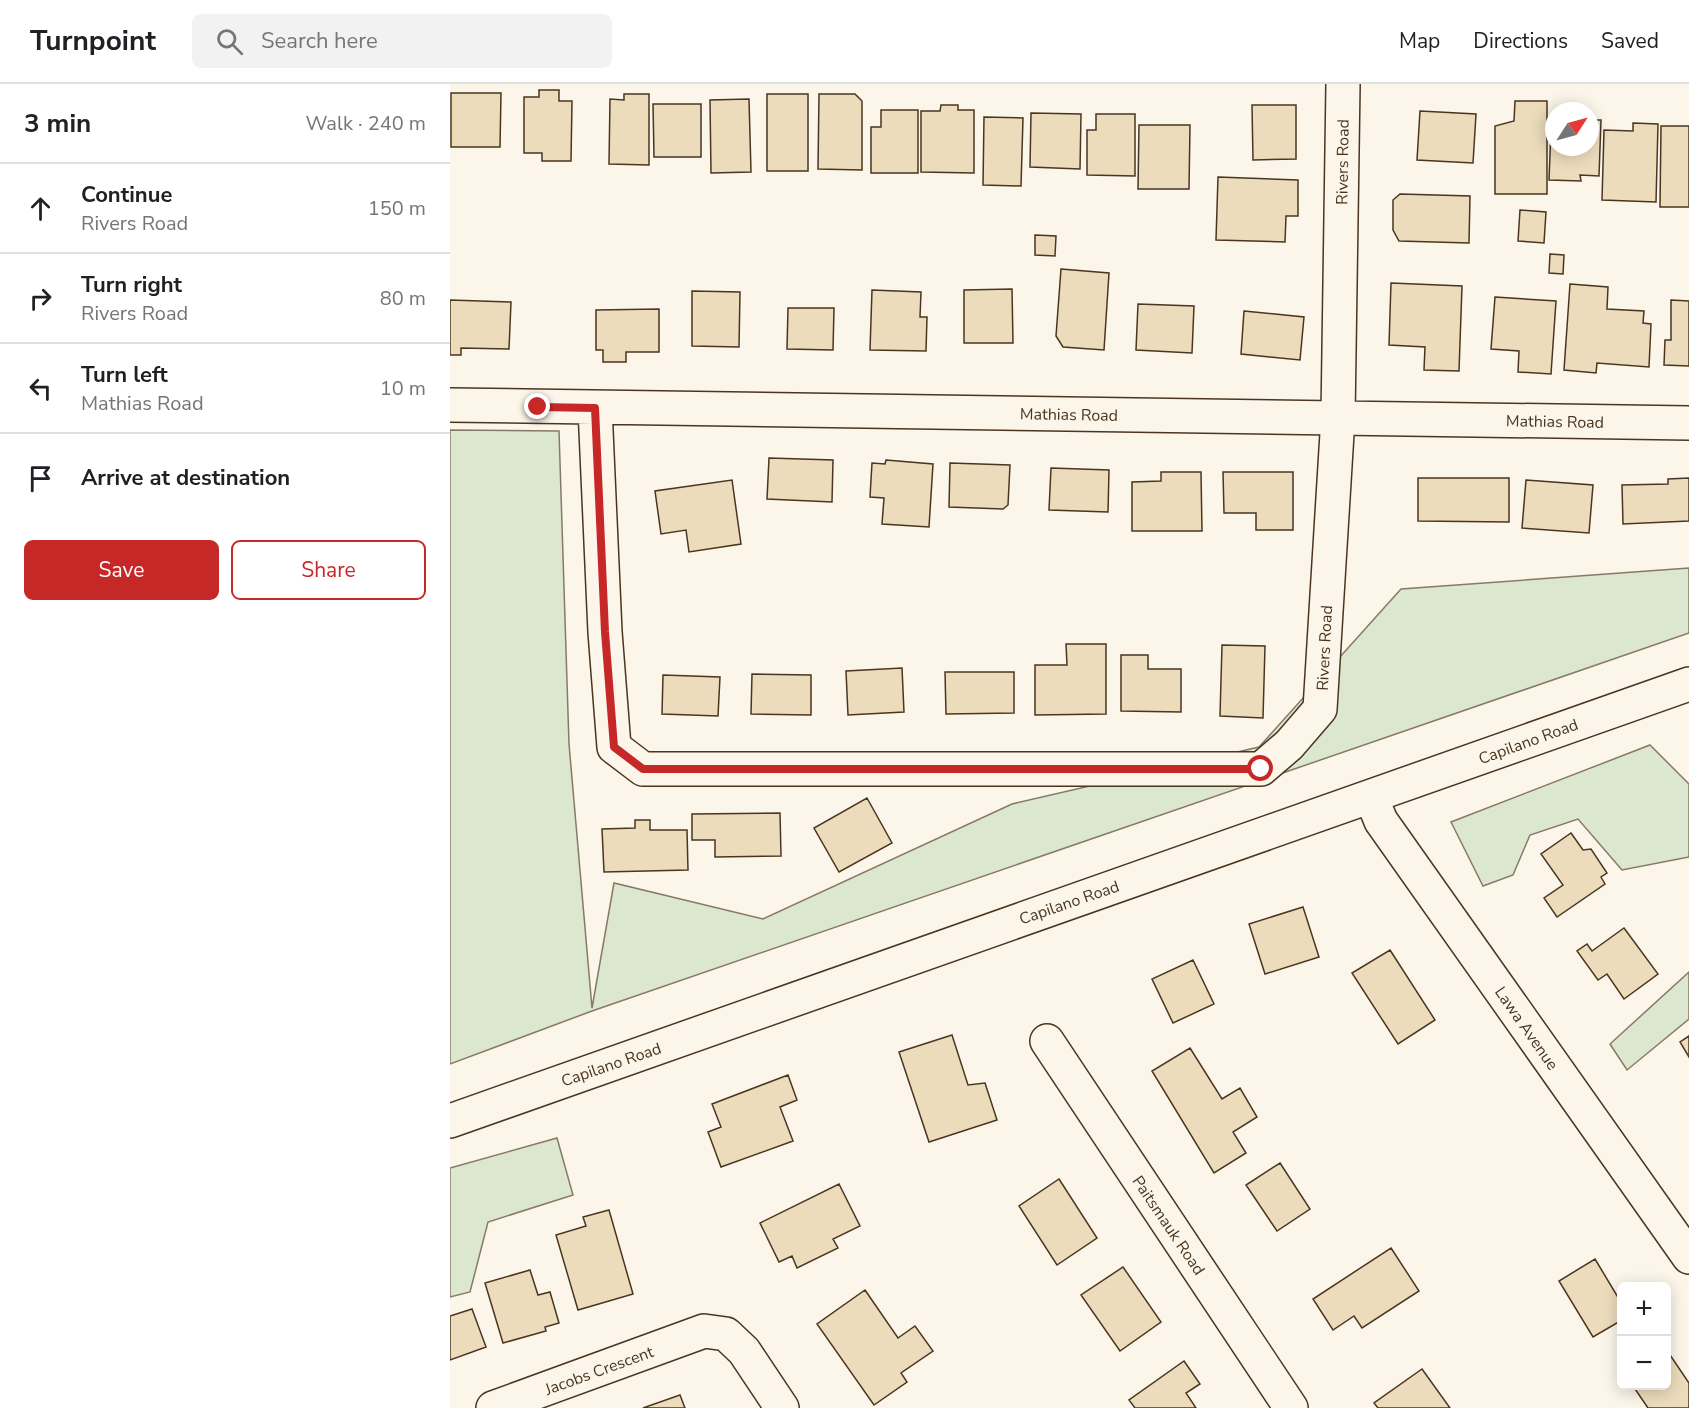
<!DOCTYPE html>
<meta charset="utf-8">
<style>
body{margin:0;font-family:"Nunito Sans",sans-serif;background:#f2f2f2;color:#202124}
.controls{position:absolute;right:18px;bottom:18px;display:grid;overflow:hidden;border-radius:9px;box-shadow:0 3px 15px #0003}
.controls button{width:54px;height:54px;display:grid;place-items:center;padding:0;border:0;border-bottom:2px solid #e0e0e0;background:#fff;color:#202124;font:30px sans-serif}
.compass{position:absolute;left:1095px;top:18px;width:54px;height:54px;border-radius:50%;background:#fff;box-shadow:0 3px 15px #0003;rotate:54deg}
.stop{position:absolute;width:18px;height:18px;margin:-14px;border:4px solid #c62828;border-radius:50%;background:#fff}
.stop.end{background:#c62828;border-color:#fff;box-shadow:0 2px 6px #0008}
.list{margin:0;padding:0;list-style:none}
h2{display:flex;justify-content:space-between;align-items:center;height:78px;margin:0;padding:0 24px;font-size:26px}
h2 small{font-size:20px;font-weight:400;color:#757577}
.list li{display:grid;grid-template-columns:39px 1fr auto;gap:18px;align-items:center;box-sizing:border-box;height:90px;padding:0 24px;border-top:2px solid #e0e0e0}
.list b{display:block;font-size:22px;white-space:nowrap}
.list p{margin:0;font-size:20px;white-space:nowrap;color:#757577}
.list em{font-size:20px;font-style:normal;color:#757577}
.actions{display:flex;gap:12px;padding:18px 24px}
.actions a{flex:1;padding:14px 0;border:2px solid #c62828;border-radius:9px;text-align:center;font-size:21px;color:#c62828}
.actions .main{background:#c62828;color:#fff}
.icon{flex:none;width:33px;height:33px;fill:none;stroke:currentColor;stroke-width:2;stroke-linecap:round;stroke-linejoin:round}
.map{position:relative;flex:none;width:1239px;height:1324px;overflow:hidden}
header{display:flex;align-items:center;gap:36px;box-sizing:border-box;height:84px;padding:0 30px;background:#fff;border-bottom:2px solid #e0e0e0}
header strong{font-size:28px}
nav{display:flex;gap:33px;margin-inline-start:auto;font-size:21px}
.search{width:420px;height:54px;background:#f2f2f2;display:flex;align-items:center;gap:15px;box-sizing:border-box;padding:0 21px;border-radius:9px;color:#757577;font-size:22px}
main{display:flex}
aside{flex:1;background:#fff}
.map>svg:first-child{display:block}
.green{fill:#dce7d0;stroke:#887966;stroke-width:1.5}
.building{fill:#ecdcbc;stroke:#4a3520;stroke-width:1.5}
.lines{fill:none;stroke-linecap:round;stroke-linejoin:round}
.minor-casing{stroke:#4a3520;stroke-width:36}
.minor{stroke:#fbf6e9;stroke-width:33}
.route{stroke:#c62828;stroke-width:8}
.labels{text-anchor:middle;stroke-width:4.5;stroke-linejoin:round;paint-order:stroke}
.street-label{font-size:16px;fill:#4a3520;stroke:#fbf6e9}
</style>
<header>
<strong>Turnpoint</strong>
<div class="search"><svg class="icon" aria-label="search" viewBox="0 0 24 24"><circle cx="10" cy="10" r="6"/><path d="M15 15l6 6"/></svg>Search here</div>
<nav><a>Map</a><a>Directions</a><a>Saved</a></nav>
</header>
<main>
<aside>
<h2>3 min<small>Walk · 240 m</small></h2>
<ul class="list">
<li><svg class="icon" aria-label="ahead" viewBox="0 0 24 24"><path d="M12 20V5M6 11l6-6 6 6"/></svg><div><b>Continue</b><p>Rivers Road</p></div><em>150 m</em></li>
<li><svg class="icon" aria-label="right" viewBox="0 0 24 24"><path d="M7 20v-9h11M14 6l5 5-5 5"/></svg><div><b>Turn right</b><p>Rivers Road</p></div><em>80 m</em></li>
<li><svg class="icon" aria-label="left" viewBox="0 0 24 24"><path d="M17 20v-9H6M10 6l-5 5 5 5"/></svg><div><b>Turn left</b><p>Mathias Road</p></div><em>10 m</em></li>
<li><svg class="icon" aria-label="arrive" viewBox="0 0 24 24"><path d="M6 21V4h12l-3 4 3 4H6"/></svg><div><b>Arrive at destination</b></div></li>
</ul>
<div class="actions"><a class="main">Save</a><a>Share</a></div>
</aside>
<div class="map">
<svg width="1239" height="1324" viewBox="0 0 1239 1324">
<rect width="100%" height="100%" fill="#fbf6e9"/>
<path class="green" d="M 0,346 L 109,347 L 119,660 L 142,924 L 164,799 L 313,835 L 562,720 L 809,663 L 951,505 L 1239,484 L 1239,549 L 142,927 L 0,980 Z
M 1200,661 L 1239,700 L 1239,773 L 1172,786 L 1128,735 L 1080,751 L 1063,791 L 1033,802 L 1001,738 Z
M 1239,888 L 1239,935 L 1177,986 L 1160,960 Z
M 107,1054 L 123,1111 L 38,1138 L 20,1208 L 0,1213 L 0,1084 Z"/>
<path class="building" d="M 89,6 L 109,6 L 109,17 L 122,17 L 121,77 L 92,77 L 92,69 L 74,69 L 74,13 L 89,13 Z
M 1,9 L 51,9 L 50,63 L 1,63 Z
M 174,10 L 199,10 L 199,81 L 159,80 L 160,15 L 174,16 Z
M 317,10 L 358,10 L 358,87 L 317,87 Z
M 369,10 L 405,10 L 412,17 L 412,86 L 368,85 Z
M 299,15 L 301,88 L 261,89 L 260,16 Z
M 1065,17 L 1097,17 L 1097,110 L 1045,110 L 1045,42 L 1064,37 Z
M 203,20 L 251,20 L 251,73 L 204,73 Z
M 491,21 L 508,21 L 508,26 L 524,26 L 524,89 L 471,88 L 471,27 L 490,27 Z
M 802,21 L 846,21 L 846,75 L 803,76 Z
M 431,26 L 468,26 L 468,89 L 421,89 L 421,43 L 431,43 Z
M 970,27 L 1026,30 L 1023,79 L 967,76 Z
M 581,29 L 631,30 L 630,85 L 580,83 Z
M 646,30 L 685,30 L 685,92 L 637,91 L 637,46 L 646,46 Z
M 534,33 L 573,34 L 571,102 L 533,101 Z
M 1140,36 L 1151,36 L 1149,92 L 1130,91 L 1131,97 L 1099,96 L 1101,45 L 1104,46 L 1104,63 L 1140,63 Z
M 1183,39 L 1208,40 L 1206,118 L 1152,116 L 1154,46 L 1183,47 Z
M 689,41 L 740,41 L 739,105 L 688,105 Z
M 1211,42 L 1239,42 L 1239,123 L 1210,123 Z
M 768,93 L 848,96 L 848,132 L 836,132 L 835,158 L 766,156 Z
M 950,110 L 1020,112 L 1019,159 L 949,157 L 943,146 L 943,116 Z
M 1070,126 L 1096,128 L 1094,159 L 1068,157 Z
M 585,151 L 606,152 L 605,172 L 585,171 Z
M 1100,170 L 1114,171 L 1113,190 L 1099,189 Z
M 611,185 L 659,189 L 654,266 L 613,263 L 606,252 Z
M 941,199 L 1012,202 L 1009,287 L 974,286 L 975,263 L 939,261 Z
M 1120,200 L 1158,203 L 1157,225 L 1194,227 L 1193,239 L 1201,240 L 1199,283 L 1147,279 L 1146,289 L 1114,286 Z
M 562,205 L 563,259 L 514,259 L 514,206 Z
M 422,206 L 471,208 L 470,233 L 477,233 L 476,267 L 420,266 Z
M 242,207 L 290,208 L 289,263 L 242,262 Z
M 1045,213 L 1106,217 L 1101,290 L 1068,288 L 1069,267 L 1041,265 Z
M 0,216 L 61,218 L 59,265 L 11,264 L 11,271 L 0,271 Z
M 1221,216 L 1239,217 L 1239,282 L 1214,281 L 1215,256 L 1221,256 Z
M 688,220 L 744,222 L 742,269 L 686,266 Z
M 338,224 L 384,224 L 383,266 L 337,265 Z
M 209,225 L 209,268 L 176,268 L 176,278 L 153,278 L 153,266 L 146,266 L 146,226 Z
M 794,227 L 854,233 L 850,276 L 791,270 Z
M 319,374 L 383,376 L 382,418 L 317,415 Z
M 436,376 L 483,380 L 479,443 L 432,440 L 434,414 L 420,413 L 422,379 L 435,380 Z
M 500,379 L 560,381 L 558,421 L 553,425 L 499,423 Z
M 601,384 L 659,386 L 658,428 L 599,426 Z
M 711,388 L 751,388 L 752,447 L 682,447 L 682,398 L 711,397 Z
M 773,388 L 843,388 L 843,446 L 806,446 L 806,429 L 774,429 Z
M 968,394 L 1059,394 L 1059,438 L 968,437 Z
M 1239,394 L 1239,437 L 1173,440 L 1172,401 L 1218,400 L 1218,395 Z
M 282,396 L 291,460 L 239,468 L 236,446 L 211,450 L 205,407 Z
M 1076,396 L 1143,401 L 1139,449 L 1072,444 Z
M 616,560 L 656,560 L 656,630 L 585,631 L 585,581 L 617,581 Z
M 772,561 L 815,562 L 813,634 L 770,632 Z
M 671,571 L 698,571 L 698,585 L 731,585 L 731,628 L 671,627 Z
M 452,584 L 454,628 L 398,631 L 396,587 Z
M 495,588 L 564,588 L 564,629 L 496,630 Z
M 302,590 L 361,591 L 361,631 L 301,630 Z
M 213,591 L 270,593 L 268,632 L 212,630 Z
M 417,714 L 442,759 L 389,788 L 364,744 Z
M 330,729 L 331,772 L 265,773 L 265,756 L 242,756 L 242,730 Z
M 185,736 L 200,736 L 200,746 L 237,746 L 238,786 L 154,788 L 152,745 L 185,744 Z
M 1121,749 L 1133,766 L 1141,765 L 1157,789 L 1151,793 L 1155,800 L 1107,833 L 1094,814 L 1113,801 L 1091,770 Z
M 853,823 L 869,873 L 815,890 L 799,840 Z
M 1174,844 L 1208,890 L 1174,915 L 1157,890 L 1148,896 L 1127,867 L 1137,860 L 1142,867 Z
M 940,866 L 985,936 L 948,960 L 902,889 Z
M 743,876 L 764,920 L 723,939 L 702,895 Z
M 502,951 L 518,1001 L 535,999 L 547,1036 L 479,1058 L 449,968 Z
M 1239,952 L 1239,973 L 1230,958 Z
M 740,964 L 772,1015 L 790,1004 L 807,1033 L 783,1048 L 796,1069 L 764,1089 L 702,987 Z
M 338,991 L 347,1016 L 330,1023 L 343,1057 L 271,1083 L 258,1048 L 271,1043 L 262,1020 Z
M 830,1079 L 860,1125 L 827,1147 L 796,1101 Z
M 609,1095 L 647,1154 L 607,1181 L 569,1122 Z
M 389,1100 L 410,1142 L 383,1155 L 388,1164 L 347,1184 L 342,1172 L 329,1178 L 310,1139 Z
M 159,1126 L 183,1210 L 128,1226 L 106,1151 L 136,1142 L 133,1133 Z
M 941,1164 L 969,1207 L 912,1244 L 904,1232 L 883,1246 L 863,1215 Z
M 1145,1175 L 1172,1220 L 1172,1236 L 1143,1253 L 1109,1197 Z
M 673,1183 L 711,1238 L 670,1267 L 631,1211 Z
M 80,1186 L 88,1211 L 100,1208 L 109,1239 L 95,1243 L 96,1247 L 53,1259 L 35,1199 Z
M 415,1206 L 448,1254 L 465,1242 L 483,1267 L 451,1289 L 457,1298 L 424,1321 L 367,1240 Z
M 22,1225 L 36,1263 L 0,1276 L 0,1232 Z
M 1216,1265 L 1239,1299 L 1239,1324 L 1198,1324 L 1183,1302 L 1216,1302 Z
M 734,1277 L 750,1300 L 736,1309 L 746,1324 L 685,1324 L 679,1316 Z
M 972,1285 L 1000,1324 L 928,1324 L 924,1319 Z
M 230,1311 L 235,1324 L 193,1324 Z"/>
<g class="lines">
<defs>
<path id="minor" d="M 0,321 L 1239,339
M 145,324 L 155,548 L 164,663 L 193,685 L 811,685 L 839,661 L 870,625 L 888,333 L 893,0
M 921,713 L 931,737 L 1239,1173
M 597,957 L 841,1324
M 0,1037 L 1239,600
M 43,1324 L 254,1247 L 276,1250 L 294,1267 L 332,1324"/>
</defs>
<use href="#minor" class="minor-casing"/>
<use href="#minor" class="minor"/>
</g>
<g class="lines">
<path class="route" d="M 88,323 L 145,324 L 155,548 L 164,663 L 193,685 L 811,685"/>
</g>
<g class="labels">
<g class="street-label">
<text transform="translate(892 78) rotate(-89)" y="6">Rivers Road</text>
<text transform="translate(619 330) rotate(1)" y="6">Mathias Road</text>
<text transform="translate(1105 337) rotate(1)" y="6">Mathias Road</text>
<text transform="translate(874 564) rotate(-87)" y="6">Rivers Road</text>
<text transform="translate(1078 657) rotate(-20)" y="6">Capilano Road</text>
<text transform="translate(619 818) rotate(-19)" y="6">Capilano Road</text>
<text transform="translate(1077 944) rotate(55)" y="6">Lawa Avenue</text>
<text transform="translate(161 980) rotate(-19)" y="6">Capilano Road</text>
<text transform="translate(719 1141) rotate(56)" y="6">Paitsmauk Road</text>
<text transform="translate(149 1286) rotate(-20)" y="6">Jacobs Crescent</text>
</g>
</g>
</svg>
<div class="controls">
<button>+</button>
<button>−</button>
</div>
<svg class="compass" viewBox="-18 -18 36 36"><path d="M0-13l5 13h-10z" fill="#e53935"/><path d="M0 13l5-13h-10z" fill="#757577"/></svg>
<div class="stop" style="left:811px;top:685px"></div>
<div class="stop end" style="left:88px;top:323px"></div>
</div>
</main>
